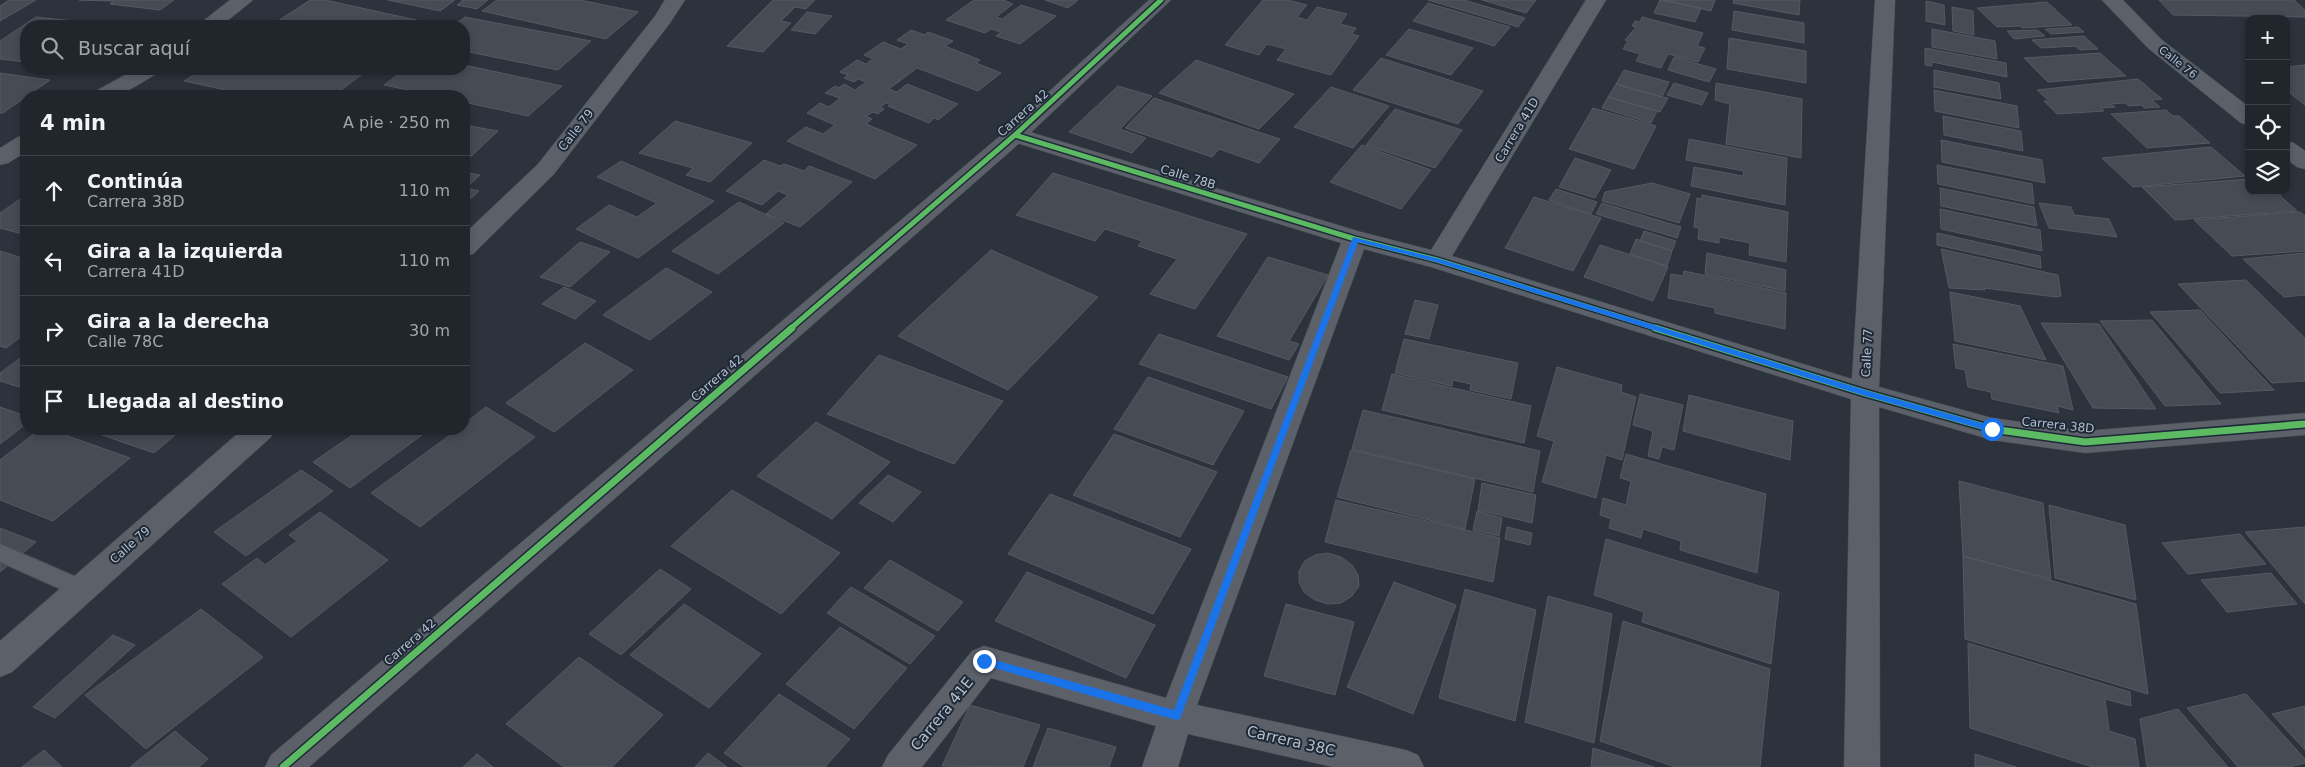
<!DOCTYPE html>
<html lang="es">
<meta charset="utf-8">
<style>
body{margin:0;font-family:"DejaVu Sans",sans-serif;background:#292e35;color:#f1f3f6}
.controls{position:absolute;right:15px;top:15px;display:grid;overflow:hidden;border-radius:10px;box-shadow:0 2px 8px #0003}
.controls button{width:45px;height:45px;display:grid;place-items:center;padding:0;border:0;border-bottom:1px solid #3e4349;background:#21262d;color:#f1f3f6;font:25px sans-serif}
.stop{position:absolute;width:15px;height:15px;margin:-11px;border:4px solid #1a73e8;border-radius:50%;background:#fff}
.stop.end{background:#1a73e8;border-color:#fff;box-shadow:0 1px 5px #0008}
.list{margin:0;padding:0;list-style:none}
h2{display:flex;justify-content:space-between;align-items:center;height:65px;margin:0;padding:0 20px;font-size:21px}
h2 small{font-size:16px;font-weight:400;color:#a2a5aa}
.list li{display:grid;grid-template-columns:32px 1fr auto;gap:15px;align-items:center;box-sizing:border-box;height:70px;padding:0 20px;border-top:1px solid #3e4349}
.list b{display:block;font-size:19px;white-space:nowrap}
.list p{margin:0;font-size:16px;white-space:nowrap;color:#a2a5aa}
.list em{font-size:16px;font-style:normal;color:#a2a5aa}
.icon{flex:none;width:28px;height:28px;fill:none;stroke:currentColor;stroke-width:2;stroke-linecap:round;stroke-linejoin:round}
.map{position:relative;flex:none;width:2305px;height:767px;overflow:hidden}
.search{position:absolute;background:#21262d;box-shadow:0 2px 8px #0003;left:20px;top:20px;width:450px;height:55px;display:flex;align-items:center;gap:12px;box-sizing:border-box;padding:0 18px;border-radius:20px;color:#a2a5aa;font-size:19px}
.panel{position:absolute;background:#21262d;box-shadow:0 2px 8px #0003;left:20px;top:90px;width:450px;height:345px;border-radius:20px}
.map>svg:first-child{display:block}
.building{fill:#464c54;stroke:#545a63}
.lines{fill:none;stroke-linecap:round;stroke-linejoin:round}
.service-casing{stroke:#4a4f56;stroke-width:2}
.minor-casing{stroke:#4a4f56;stroke-width:1}
.tertiary-casing{stroke:#4a4f56;stroke-width:1}
.service{fill:#5c6169;fill-rule:evenodd}
.minor{fill:#5c6169;fill-rule:evenodd}
.tertiary{fill:#5c6169;fill-rule:evenodd}
.cycleway-far1-casing{stroke:#1e2937;stroke-width:8}
.cycleway-casing{stroke:#1e2937;stroke-width:10}
.cycleway-far1{stroke:#5cba63;stroke-width:5}
.cycleway{stroke:#5cba63;stroke-width:7}
.route{fill:#1a73e8}
.labels{text-anchor:middle;stroke-width:4;stroke-linejoin:round;paint-order:stroke}
.far-street-label{font-size:11px;fill:#b6bfcc;stroke:#1e2937}
.street-label{font-size:12px;fill:#b6bfcc;stroke:#1e2937}
.near-street-label{font-size:15px;fill:#b6bfcc;stroke:#1e2937}
</style>
<div class="map">
<svg width="2305" height="767" viewBox="0 0 2305 767">
<rect width="100%" height="100%" fill="#2c333c"/>
<path class="building" d="M 9,0 L 36,0 L 0,21 L 0,6 Z
M 79,0 L 174,0 L 160,10 L 110,4 L 113,1 Z
M 310,0 L 325,0 L 439,25 L 301,26 L 278,21 Z
M 388,0 L 455,0 L 440,11 Z
M 463,0 L 488,0 L 477,9 L 457,5 Z
M 497,0 L 580,0 L 638,12 L 606,39 L 482,11 Z
M 773,0 L 815,0 L 806,9 L 795,7 L 781,21 L 791,23 L 763,52 L 727,46 Z
M 974,0 L 1003,0 L 1013,4 L 996,17 L 1002,19 L 1021,5 L 1056,16 L 1020,44 L 996,36 L 1001,32 L 991,29 L 985,33 L 946,20 Z
M 1045,0 L 1078,0 L 1068,8 Z
M 1263,0 L 1288,0 L 1307,5 L 1297,17 L 1307,20 L 1317,7 L 1347,14 L 1340,24 L 1356,28 L 1352,34 L 1359,36 L 1331,75 L 1277,60 L 1286,49 L 1267,44 L 1259,55 L 1225,45 Z
M 1428,0 L 1464,0 L 1525,18 L 1518,27 Z
M 1482,0 L 1536,0 L 1526,13 Z
M 1660,0 L 1701,8 L 1695,22 L 1654,13 Z
M 1664,0 L 1715,0 L 1711,11 Z
M 1734,0 L 1800,0 L 1799,15 L 1733,3 Z
M 2159,0 L 2294,0 L 2305,10 L 2305,17 L 2173,15 Z
M 1926,1 L 1944,5 L 1945,25 L 1926,21 Z
M 2047,2 L 2072,25 L 2022,28 L 2020,26 L 1997,27 L 1977,8 Z
M 1428,3 L 1510,27 L 1494,46 L 1413,21 Z
M 1952,7 L 1973,11 L 1974,35 L 1953,31 Z
M 1734,11 L 1804,23 L 1804,43 L 1732,30 Z
M 807,12 L 832,16 L 815,34 L 791,30 Z
M 36,17 L 122,26 L 26,26 L 26,62 L 0,59 L 0,41 Z
M 465,17 L 591,41 L 558,70 L 464,51 L 464,26 L 453,26 Z
M 1642,17 L 1703,33 L 1697,46 L 1705,48 L 1698,62 L 1668,54 L 1661,68 L 1636,61 L 1640,54 L 1623,49 L 1628,41 L 1625,40 L 1636,27 L 1632,26 L 1635,21 L 1640,22 Z
M 2078,27 L 2084,32 L 2051,34 L 2045,29 Z
M 1409,29 L 1473,48 L 1451,75 L 1386,55 Z
M 1932,29 L 1995,41 L 1997,59 L 1932,47 Z
M 911,30 L 925,35 L 928,32 L 953,41 L 945,46 L 980,60 L 976,63 L 1001,73 L 978,91 L 917,68 L 889,89 L 897,92 L 907,84 L 958,104 L 938,120 L 934,118 L 929,123 L 888,106 L 890,104 L 886,103 L 880,107 L 884,109 L 878,114 L 873,112 L 866,116 L 872,119 L 866,124 L 917,145 L 875,179 L 787,141 L 806,127 L 823,134 L 835,125 L 807,113 L 820,103 L 829,107 L 840,98 L 825,93 L 835,86 L 839,88 L 844,84 L 855,90 L 866,82 L 858,79 L 854,82 L 844,78 L 848,75 L 840,72 L 857,60 L 866,64 L 873,59 L 864,55 L 883,42 L 901,49 L 908,44 L 897,40 Z
M 2037,30 L 2045,36 L 2014,39 L 2007,31 Z
M 2084,36 L 2098,49 L 2080,50 L 2075,46 L 2041,48 L 2032,40 Z
M 1729,38 L 1806,51 L 1806,83 L 1727,69 Z
M 1925,48 L 2006,63 L 2007,77 L 1932,62 L 1932,66 L 1925,65 Z
M 2100,53 L 2126,76 L 2048,82 L 2024,58 Z
M 1674,57 L 1716,69 L 1709,82 L 1668,70 Z
M 1381,58 L 1483,91 L 1458,124 L 1353,90 Z
M 1196,60 L 1294,94 L 1259,129 L 1159,93 Z
M 464,65 L 562,86 L 528,116 L 464,102 L 464,96 L 437,96 L 384,85 L 405,69 L 464,69 Z
M 2305,65 L 2305,105 L 2286,90 L 2286,67 Z
M 203,69 L 369,69 L 333,96 L 253,96 L 184,81 Z
M 1624,70 L 1669,82 L 1662,97 L 1616,84 Z
M 1934,70 L 1999,83 L 2001,99 L 1934,87 Z
M 0,73 L 50,80 L 3,113 L 0,113 Z
M 2138,79 L 2162,99 L 2152,100 L 2160,107 L 2144,108 L 2142,105 L 2129,106 L 2125,103 L 2111,104 L 2115,107 L 2101,108 L 2104,111 L 2057,114 L 2044,101 L 2049,101 L 2037,90 Z
M 1674,83 L 1708,93 L 1702,105 L 1667,95 Z
M 1716,83 L 1802,99 L 1801,158 L 1726,144 L 1730,104 L 1715,100 Z
M 1616,84 L 1662,97 L 1668,98 L 1660,112 L 1657,111 L 1608,97 Z
M 1118,86 L 1152,96 L 1120,129 L 1146,138 L 1132,153 L 1069,132 Z
M 1331,87 L 1389,106 L 1353,148 L 1294,127 Z
M 1934,90 L 2017,106 L 2019,128 L 1935,111 Z
M 1608,97 L 1657,111 L 1651,123 L 1602,108 Z
M 1154,98 L 1280,139 L 1259,163 L 1219,149 L 1212,157 L 1125,128 Z
M 1593,108 L 1656,126 L 1634,169 L 1569,149 Z
M 1395,109 L 1462,130 L 1435,168 L 1366,145 Z
M 2166,110 L 2173,116 L 2179,116 L 2210,143 L 2147,148 L 2111,114 Z
M 1943,116 L 2021,131 L 2023,151 L 1944,135 Z
M 675,121 L 752,143 L 710,182 L 686,175 L 693,168 L 639,153 Z
M 464,125 L 498,131 L 464,163 Z
M 1689,139 L 1787,158 L 1785,205 L 1691,186 L 1694,167 L 1743,176 L 1744,171 L 1686,160 Z
M 1941,140 L 2042,160 L 2045,183 L 1942,162 Z
M 1362,145 L 1431,170 L 1401,209 L 1330,182 Z
M 2211,147 L 2245,176 L 2133,187 L 2102,158 Z
M 1575,158 L 1611,170 L 1595,198 L 1559,187 Z
M 764,160 L 780,166 L 784,164 L 804,171 L 809,166 L 852,182 L 800,227 L 766,214 L 788,195 L 778,191 L 762,205 L 726,191 Z
M 621,161 L 714,201 L 638,258 L 576,229 L 609,205 L 637,217 L 657,203 L 597,177 Z
M 1937,165 L 2032,184 L 2034,204 L 1938,184 Z
M 464,172 L 480,175 L 464,190 Z
M 1053,173 L 1247,234 L 1195,309 L 1150,294 L 1177,259 L 1138,246 L 1142,241 L 1105,229 L 1095,241 L 1016,215 Z
M 2249,179 L 2249,191 L 2275,191 L 2297,211 L 2175,220 L 2142,187 Z
M 1652,183 L 1690,194 L 1679,223 L 1602,201 L 1605,192 Z
M 466,188 L 479,191 L 465,204 L 464,190 Z
M 1940,188 L 2034,207 L 2037,226 L 1941,206 Z
M 1556,189 L 1597,202 L 1591,214 L 1549,200 Z
M 26,195 L 26,235 L 0,228 L 0,213 Z
M 1702,195 L 1788,212 L 1786,262 L 1749,255 L 1750,243 L 1719,237 L 1719,243 L 1698,239 L 1699,228 L 1694,227 L 1697,198 L 1702,199 Z
M 1534,197 L 1601,218 L 1573,271 L 1505,248 Z
M 739,202 L 784,223 L 718,274 L 672,251 Z
M 1602,203 L 1681,227 L 1677,238 L 1596,214 Z
M 2039,203 L 2071,207 L 2074,215 L 2109,219 L 2117,237 L 2049,228 Z
M 1940,209 L 2040,230 L 2042,251 L 1941,229 Z
M 2300,212 L 2305,216 L 2305,251 L 2232,256 L 2194,220 Z
M 1644,231 L 1676,241 L 1672,251 L 1640,241 Z
M 1937,233 L 2040,256 L 2041,268 L 1937,245 Z
M 1636,239 L 1672,251 L 1667,266 L 1630,254 Z
M 580,242 L 610,252 L 570,287 L 540,277 Z
M 1600,245 L 1668,267 L 1653,301 L 1584,277 Z
M 1941,249 L 2058,275 L 2061,296 L 2056,297 L 1984,288 L 1985,290 L 1949,288 Z
M 991,250 L 1098,297 L 1008,390 L 898,336 Z
M 0,251 L 26,259 L 26,333 L 6,348 L 0,346 Z
M 1707,253 L 1786,270 L 1785,291 L 1705,274 Z
M 2305,253 L 2305,295 L 2284,297 L 2243,259 Z
M 1268,257 L 1328,275 L 1289,341 L 1299,344 L 1289,360 L 1217,336 Z
M 666,268 L 712,292 L 650,340 L 603,315 Z
M 1684,271 L 1786,293 L 1785,329 L 1715,313 L 1715,308 L 1668,298 L 1671,274 L 1683,276 Z
M 2246,280 L 2305,338 L 2305,381 L 2272,383 L 2178,284 Z
M 564,287 L 596,301 L 575,319 L 542,304 Z
M 1950,292 L 2020,306 L 2046,360 L 1955,341 Z
M 1415,300 L 1438,305 L 1429,339 L 1405,334 Z
M 2200,310 L 2274,390 L 2220,393 L 2150,312 Z
M 2152,320 L 2221,404 L 2165,406 L 2100,321 Z
M 2041,323 L 2099,324 L 2156,409 L 2093,408 Z
M 1159,334 L 1288,377 L 1271,409 L 1139,364 Z
M 1404,339 L 1518,363 L 1511,399 L 1470,390 L 1471,384 L 1453,380 L 1452,386 L 1395,373 Z
M 585,343 L 633,370 L 554,432 L 506,403 Z
M 1953,344 L 2063,366 L 2073,410 L 2057,406 L 2059,413 L 1992,399 L 1991,392 L 1968,387 L 1965,370 L 1956,368 Z
M 26,354 L 26,389 L 0,381 L 0,373 Z
M 879,355 L 1003,401 L 954,464 L 827,414 Z
M 1557,367 L 1622,385 L 1621,392 L 1636,397 L 1622,460 L 1606,455 L 1596,498 L 1542,482 L 1554,441 L 1537,436 Z
M 1392,374 L 1531,406 L 1524,443 L 1382,410 Z
M 1148,377 L 1244,411 L 1213,465 L 1114,429 Z
M 1640,394 L 1683,405 L 1674,450 L 1662,447 L 1659,459 L 1648,456 L 1653,431 L 1633,425 Z
M 1689,395 L 1793,421 L 1790,460 L 1683,431 Z
M 0,407 L 26,416 L 26,424 L 0,444 Z
M 486,407 L 535,437 L 420,527 L 371,493 L 458,429 L 464,429 L 464,424 Z
M 1363,410 L 1540,451 L 1533,492 L 1352,449 Z
M 816,422 L 890,462 L 832,519 L 757,476 Z
M 40,429 L 48,429 L 130,458 L 53,521 L 0,500 L 0,460 Z
M 85,429 L 182,429 L 154,453 Z
M 361,429 L 430,429 L 350,488 L 313,462 Z
M 1114,434 L 1217,472 L 1180,537 L 1073,495 Z
M 1351,450 L 1475,479 L 1465,529 L 1337,497 Z
M 1626,454 L 1766,494 L 1757,573 L 1680,550 L 1681,541 L 1643,529 L 1641,538 L 1609,528 L 1611,519 L 1600,515 L 1603,498 L 1626,505 L 1631,481 L 1620,478 Z
M 301,470 L 333,491 L 246,556 L 214,532 Z
M 888,475 L 921,492 L 893,522 L 859,503 Z
M 1959,481 L 2043,503 L 2051,579 L 1963,556 Z
M 1482,483 L 1536,495 L 1532,523 L 1478,510 Z
M 732,490 L 840,553 L 781,614 L 671,546 Z
M 1050,494 L 1191,549 L 1153,614 L 1008,554 Z
M 1336,500 L 1500,538 L 1493,582 L 1325,542 Z
M 2049,505 L 2125,525 L 2136,600 L 2055,578 Z
M 1477,511 L 1502,518 L 1499,536 L 1473,530 Z
M 320,512 L 388,560 L 291,637 L 222,584 L 257,558 L 265,565 L 297,541 L 289,535 Z
M 1507,527 L 1532,533 L 1530,545 L 1505,539 Z
M 2305,527 L 2305,604 L 2245,532 Z
M 0,528 L 36,542 L 0,572 Z
M 2240,534 L 2266,564 L 2188,574 L 2162,543 Z
M 1606,539 L 1779,592 L 1771,664 L 1642,622 L 1644,612 L 1594,595 Z
M 1328,553 L 1341,557 L 1352,565 L 1358,575 L 1359,586 L 1352,596 L 1341,603 L 1328,604 L 1315,600 L 1304,592 L 1299,582 L 1299,571 L 1305,561 L 1315,555 Z
M 1963,556 L 2136,604 L 2148,694 L 1965,639 Z
M 890,560 L 963,602 L 938,631 L 864,588 Z
M 660,569 L 691,589 L 621,655 L 589,634 Z
M 1027,572 L 1155,625 L 1126,678 L 995,621 Z
M 2271,573 L 2297,604 L 2227,612 L 2201,580 Z
M 1394,582 L 1456,605 L 1413,714 L 1347,687 Z
M 851,587 L 935,636 L 910,664 L 827,613 Z
M 1465,589 L 1536,610 L 1515,721 L 1439,698 Z
M 1548,596 L 1612,614 L 1594,743 L 1525,722 Z
M 684,604 L 761,654 L 709,708 L 630,655 Z
M 1286,604 L 1354,622 L 1335,695 L 1264,676 Z
M 201,609 L 263,657 L 146,749 L 85,695 Z
M 1623,621 L 1770,669 L 1760,767 L 1675,767 L 1600,741 Z
M 840,627 L 907,668 L 854,729 L 786,684 Z
M 113,635 L 135,645 L 55,718 L 33,707 Z
M 1968,643 L 2130,692 L 2131,706 L 2105,699 L 2109,731 L 2135,739 L 2139,767 L 2093,767 L 1970,728 Z
M 579,657 L 663,715 L 612,767 L 564,767 L 506,724 Z
M 779,694 L 850,739 L 825,767 L 744,767 L 724,753 Z
M 2246,694 L 2305,759 L 2305,763 L 2290,767 L 2238,767 L 2187,708 Z
M 970,705 L 1040,725 L 1023,767 L 942,766 Z
M 2305,706 L 2305,750 L 2272,714 Z
M 2178,709 L 2228,767 L 2147,767 L 2140,719 Z
M 1048,728 L 1116,747 L 1109,767 L 1033,767 Z
M 175,731 L 208,759 L 199,767 L 130,767 Z
M 1593,748 L 1654,767 L 1591,767 Z
M 44,750 L 62,767 L 22,767 Z
M 708,753 L 727,767 L 695,767 Z
M 477,754 L 493,767 L 463,767 Z
M 1975,754 L 2016,767 L 1975,767 Z"/>
<g class="lines">
<defs>
<path id="service" d="M 0,544 L 90,583 L 93,589 L 90,595 L 82,598 L 74,595 L 0,562 Z"/>
<path id="minor" d="M 230,0 L 253,0 L 221,26 L 199,26 L 202,22 Z
M 665,0 L 685,0 L 670,23 L 554,174 L 473,254 L 464,256 L 464,234 L 538,164 L 655,16 Z
M 1586,0 L 1606,0 L 1452,256 L 1852,379 L 1875,0 L 1895,0 L 1879,387 L 1992,418 L 2085,431 L 2305,413 L 2305,435 L 2085,453 L 1992,440 L 1879,407 L 1880,767 L 1844,767 L 1851,399 L 1431,267 L 1364,249 L 1197,705 L 1406,750 L 1418,755 L 1424,767 L 1333,767 L 1188,734 L 1178,767 L 1142,767 L 1156,726 L 991,678 L 922,767 L 882,767 L 888,755 L 972,651 L 984,646 L 1166,698 L 1341,243 L 1007,140 L 1004,135 L 1007,130 L 1015,128 L 1023,130 L 1361,232 L 1431,250 Z
M 136,69 L 162,69 L 158,73 L 119,96 L 93,96 L 96,91 Z
M 26,135 L 26,152 L 8,163 L 0,165 L 0,148 L 18,137 Z
M 243,429 L 275,429 L 271,437 L 12,672 L 0,677 L 0,641 Z"/>
<path id="tertiary" d="M 1149,0 L 1171,0 L 1023,140 L 309,767 L 265,767 L 271,755 L 1007,130 Z
M 2102,0 L 2123,0 L 2162,40 L 2249,107 L 2249,125 L 2241,123 L 2148,48 Z
M 2286,141 L 2294,143 L 2305,151 L 2305,169 L 2297,167 L 2286,159 Z"/>
</defs>
<use href="#service" class="service-casing"/>
<use href="#minor" class="minor-casing"/>
<use href="#tertiary" class="tertiary-casing"/>
<use href="#service" class="service"/>
<use href="#minor" class="minor"/>
<use href="#tertiary" class="tertiary"/>
<defs>
<path id="cycleway-far1" d="M 1015,135 L 1355,239 L 1437,260 L 1659,329
M 790,329 L 1015,135 L 1161,0"/>
<path id="cycleway" d="M 1655,328 L 1865,393 L 1992,429 L 2085,442 L 2305,424
M 283,767 L 792,328"/>
</defs>
<use href="#cycleway-far1" class="cycleway-far1-casing"/>
<use href="#cycleway" class="cycleway-casing"/>
<use href="#cycleway-far1" class="cycleway-far1"/>
<use href="#cycleway" class="cycleway"/>
</g>
<path class="route" d="M 1353,237 L 1440,259 L 1865,390 L 1992,426 L 1996,429 L 1992,432 L 1862,395 L 1436,262 L 1358,242 L 1180,719 L 1176,720 L 980,664 L 980,658 L 984,657 L 1174,710 Z"/>
<g class="labels">
<g class="far-street-label">
<text transform="translate(2178 62) rotate(38)" y="4">Calle 76</text>
</g>
<g class="street-label">
<text transform="translate(1023 113) rotate(-42)" y="4">Carrera 42</text>
<text transform="translate(576 130) rotate(-52)" y="4">Calle 79</text>
<text transform="translate(1517 130) rotate(-59)" y="4">Carrera 41D</text>
<text transform="translate(1188 177) rotate(17)" y="4">Calle 78B</text>
<text transform="translate(1867 353) rotate(-87)" y="4">Calle 77</text>
<text transform="translate(717 378) rotate(-41)" y="4">Carrera 42</text>
<text transform="translate(2058 425) rotate(6)" y="4">Carrera 38D</text>
<text transform="translate(130 545) rotate(-42)" y="4">Calle 79</text>
<text transform="translate(410 642) rotate(-41)" y="4">Carrera 42</text>
</g>
<g class="near-street-label">
<text transform="translate(942 714) rotate(-51)" y="5">Carrera 41E</text>
<text transform="translate(1291 741) rotate(13)" y="5">Carrera 38C</text>
</g>
</g>
</svg>
<div class="controls">
<button>+</button>
<button>−</button>
<button><svg class="icon" aria-label="locate" viewBox="0 0 24 24"><circle cx="12" cy="12" r="6"/><path d="M12 2v4M12 18v4M2 12h4M18 12h4"/></svg></button>
<button><svg class="icon" aria-label="layers" viewBox="0 0 24 24"><path d="M12 4l9 5-9 5-9-5zM3 14l9 5 9-5"/></svg></button>
</div>
<div class="stop" style="left:1992px;top:429px"></div>
<div class="stop end" style="left:984px;top:661px"></div>
<div class="search"><svg class="icon" aria-label="search" viewBox="0 0 24 24"><circle cx="10" cy="10" r="6"/><path d="M15 15l6 6"/></svg>Buscar aquí</div>
<section class="panel">
<h2>4 min<small>A pie · 250 m</small></h2>
<ul class="list">
<li><svg class="icon" aria-label="ahead" viewBox="0 0 24 24"><path d="M12 20V5M6 11l6-6 6 6"/></svg><div><b>Continúa</b><p>Carrera 38D</p></div><em>110 m</em></li>
<li><svg class="icon" aria-label="left" viewBox="0 0 24 24"><path d="M17 20v-9H6M10 6l-5 5 5 5"/></svg><div><b>Gira a la izquierda</b><p>Carrera 41D</p></div><em>110 m</em></li>
<li><svg class="icon" aria-label="right" viewBox="0 0 24 24"><path d="M7 20v-9h11M14 6l5 5-5 5"/></svg><div><b>Gira a la derecha</b><p>Calle 78C</p></div><em>30 m</em></li>
<li><svg class="icon" aria-label="arrive" viewBox="0 0 24 24"><path d="M6 21V4h12l-3 4 3 4H6"/></svg><div><b>Llegada al destino</b></div></li>
</ul>
</section>
</div>
